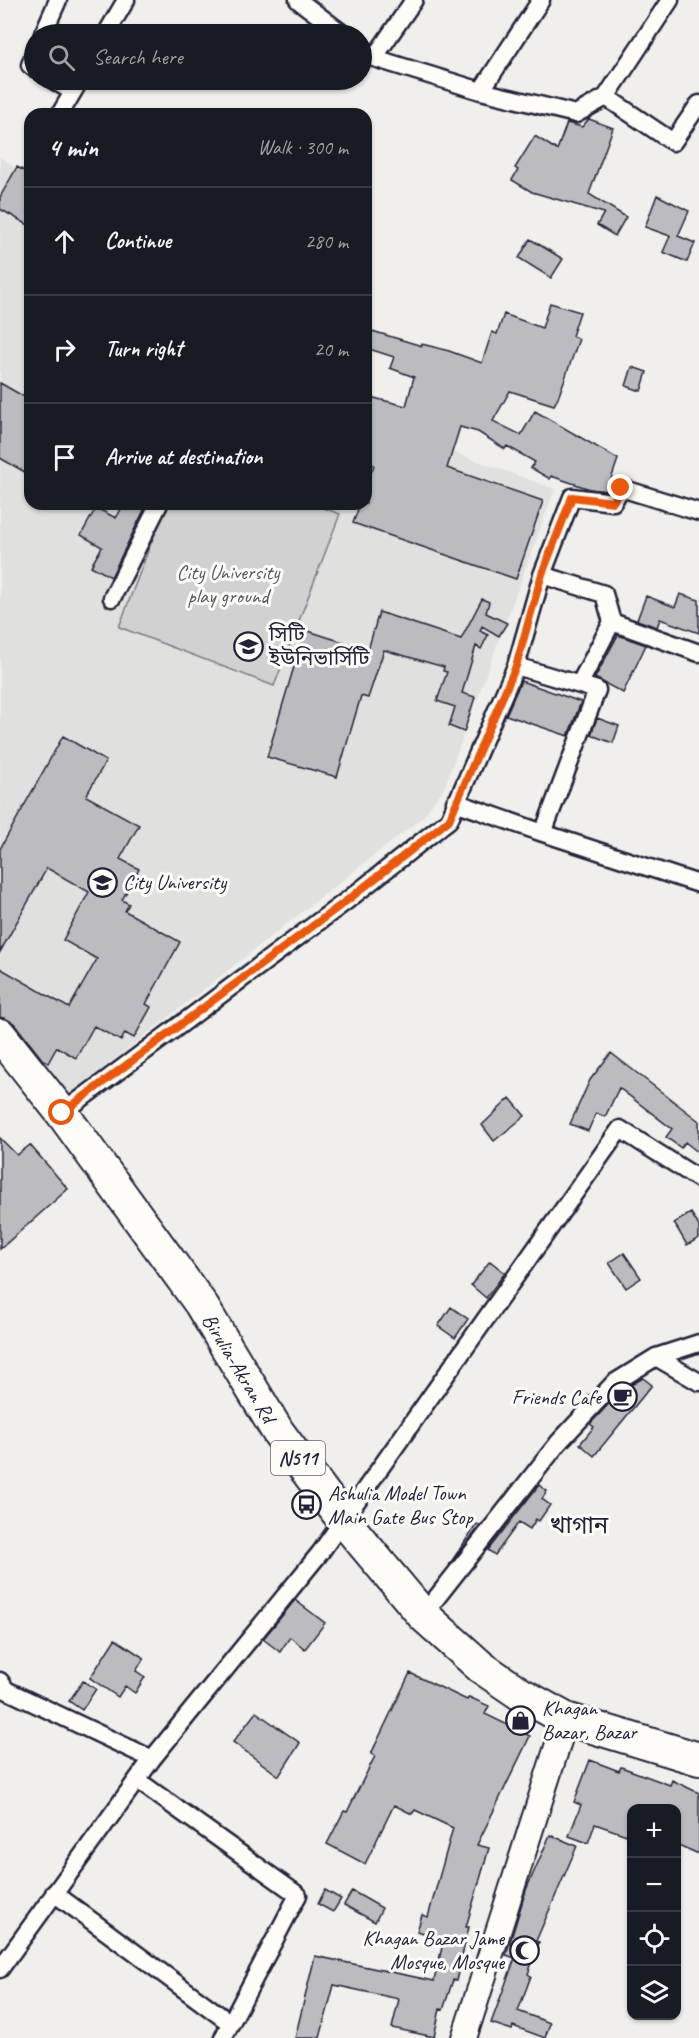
<!DOCTYPE html>
<meta charset="utf-8">
<style>
body{margin:0;font-family:Caveat,"Noto Sans Bengali",sans-serif;background:#242831;color:#f1f3f6}
.controls{position:absolute;right:18px;bottom:18px;display:grid;overflow:hidden;border-radius:12px;box-shadow:0 2px 4px #0004}
.controls button{width:54px;height:54px;display:grid;place-items:center;padding:0;border:0;border-bottom:2px solid #363941;background:#171b24;color:#f1f3f6;font:30px sans-serif}
.stop{position:absolute;width:18px;height:18px;margin:-14px;border:4px solid #ea580c;border-radius:50%;background:#fff}
.stop.end{background:#ea580c;border-color:#fff;box-shadow:0 2px 6px #0008}
.list{margin:0;padding:0;list-style:none}
h2{display:flex;justify-content:space-between;align-items:center;height:78px;margin:0;padding:0 24px;font-size:26px}
h2 small{font-size:20px;font-weight:400;color:#9ea1a6}
.list li{display:grid;grid-template-columns:39px 1fr auto;gap:18px;align-items:center;box-sizing:border-box;height:108px;padding:0 24px;border-top:2px solid #363941}
.list b{display:block;font-size:22px;white-space:nowrap}
.list em{font-size:20px;font-style:normal;color:#9ea1a6}
.icon{flex:none;width:33px;height:33px;fill:none;stroke:currentColor;stroke-width:2;stroke-linecap:round;stroke-linejoin:round}
.map{position:relative;flex:none;width:699px;height:2038px;overflow:hidden}
.search{position:absolute;background:#171b24;box-shadow:0 2px 4px #0004;left:24px;top:24px;width:348px;height:66px;display:flex;align-items:center;gap:15px;box-sizing:border-box;padding:0 21px;border-radius:33px;color:#9ea1a6;font-size:22px}
.panel{position:absolute;background:#171b24;box-shadow:0 2px 4px #0004;left:24px;top:108px;width:348px;height:402px;border-radius:18px}
.map>svg:first-child{display:block}
.built{fill:#e0e0df}
.green{fill:#d2d1d1;stroke:#7a7a86;stroke-width:1.5}
.building{fill:#bcbcc0;stroke:#22223b;stroke-width:1.5}
.lines{fill:none;stroke-linecap:round;stroke-linejoin:round}
.street-casing{stroke:#22223b;stroke-width:21}
.secondary-casing{stroke:#22223b;stroke-width:28}
.highway-casing{stroke:#22223b;stroke-width:36}
.street{stroke:#fdfcf7;stroke-width:16}
.secondary{stroke:#fdfcf7;stroke-width:24}
.highway{stroke:#fdfcf7;stroke-width:32}
.route{stroke:#ea580c;stroke-width:8}
.labels{text-anchor:middle;stroke-width:6;stroke-linejoin:round;paint-order:stroke}
.shield{fill:#fdfcf7;stroke:#646373;stroke-width:1.5}
.shield-label{font-size:20px;font-weight:bold;fill:#22223b}
.park-label{font-size:21px;fill:#575768;stroke:#fdfcf7}
.poi-label{font-size:21px;fill:#22223b;stroke:#fdfcf7;text-anchor:start}
.street-label{font-size:21px;fill:#22223b;stroke:#fdfcf7}
.quarter-label{font-size:24px;fill:#22223b;stroke:#fdfcf7}
</style>
<div class="map">
<svg width="699" height="2038" viewBox="0 0 699 2038">
<rect width="100%" height="100%" fill="#f0efec"/>
<filter id="ink" filterUnits="userSpaceOnUse"><feTurbulence type="fractalNoise" baseFrequency=".0167" numOctaves="2"/><feDisplacementMap in="SourceGraphic" scale="12" xChannelSelector="R" yChannelSelector="G"/><feConvolveMatrix kernelMatrix="1 2 1 2 8 2 1 2 1" color-interpolation-filters="sRGB"/></filter>
<g filter="url(#ink)">
<path class="built" d="M 0,157 L 30,178 L 30,504 L 366,504 L 366,421 L 555,489 L 444,788 L 423,817 L 63,1100 L 0,1011 Z"/>
<path class="green" d="M 166,504 L 313,504 L 340,514 L 274,686 L 119,627 Z"/>
<path class="building" d="M 589,119 L 613,128 L 589,194 L 626,217 L 615,236 L 597,225 L 604,213 L 532,192 L 512,180 L 518,170 L 515,168 L 535,136 L 557,150 L 567,123 L 582,127 Z
M 17,167 L 30,174 L 30,226 L 0,209 L 0,197 Z
M 657,195 L 689,211 L 678,236 L 695,243 L 687,262 L 663,252 L 670,236 L 645,227 Z
M 530,239 L 563,259 L 551,278 L 519,258 Z
M 550,303 L 580,312 L 572,336 L 579,339 L 558,398 L 554,405 L 510,391 L 493,421 L 521,435 L 535,411 L 618,459 L 607,491 L 590,489 L 551,476 L 550,479 L 531,468 L 535,462 L 507,446 L 505,449 L 478,432 L 460,427 L 447,468 L 543,501 L 516,579 L 353,523 L 360,504 L 366,504 L 366,486 L 374,465 L 366,463 L 366,396 L 406,406 L 414,377 L 390,368 L 394,357 L 366,348 L 372,331 L 422,346 L 422,344 L 449,351 L 482,363 L 492,332 L 497,334 L 504,314 L 542,328 Z
M 632,367 L 647,372 L 641,391 L 626,386 Z
M 0,383 L 30,400 L 30,475 L 0,458 Z
M 124,504 L 147,504 L 111,577 L 91,566 L 102,547 L 81,535 L 96,508 L 116,518 Z
M 680,594 L 699,600 L 699,633 L 660,619 L 657,627 L 637,620 L 646,596 L 675,607 Z
M 482,599 L 489,602 L 486,613 L 507,623 L 499,636 L 482,626 L 480,631 L 488,635 L 481,649 L 476,646 L 462,693 L 475,697 L 464,732 L 449,726 L 455,707 L 437,701 L 447,672 L 443,671 L 444,667 L 384,650 L 368,698 L 361,696 L 337,777 L 267,757 L 305,630 L 368,650 L 379,612 L 461,639 Z
M 618,635 L 646,645 L 623,693 L 595,678 Z
M 521,681 L 581,702 L 568,736 L 506,715 Z
M 597,718 L 619,726 L 613,743 L 591,735 Z
M 63,736 L 106,761 L 86,796 L 139,825 L 120,859 L 139,869 L 122,900 L 129,904 L 125,911 L 180,942 L 146,1004 L 151,1007 L 134,1038 L 125,1033 L 121,1041 L 94,1026 L 76,1058 L 57,1047 L 48,1063 L 42,1059 L 14,1023 L 0,1017 L 0,968 L 69,1008 L 97,959 L 63,940 L 89,892 L 47,868 L 0,952 L 0,849 Z
M 611,1053 L 699,1121 L 699,1153 L 685,1142 L 681,1148 L 666,1137 L 672,1129 L 619,1088 L 605,1117 L 596,1113 L 588,1131 L 570,1124 L 590,1080 Z
M 510,1098 L 525,1116 L 494,1141 L 482,1125 Z
M 0,1138 L 17,1155 L 30,1145 L 68,1189 L 0,1249 Z
M 691,1213 L 699,1226 L 699,1238 L 687,1245 L 674,1223 Z
M 624,1253 L 641,1278 L 626,1288 L 609,1263 Z
M 490,1261 L 505,1273 L 486,1298 L 471,1285 Z
M 451,1307 L 468,1319 L 455,1338 L 438,1326 Z
M 643,1378 L 652,1385 L 594,1456 L 580,1444 L 594,1427 L 590,1424 L 621,1391 Z
M 539,1485 L 547,1491 L 542,1499 L 550,1505 L 539,1521 L 536,1519 L 530,1529 L 519,1522 L 495,1555 L 488,1550 Z
M 477,1524 L 480,1526 L 449,1565 L 468,1537 Z
M 295,1600 L 325,1623 L 305,1649 L 290,1637 L 280,1652 L 263,1639 Z
M 115,1639 L 144,1658 L 136,1671 L 145,1677 L 135,1693 L 125,1686 L 118,1697 L 90,1678 Z
M 410,1673 L 467,1700 L 469,1697 L 489,1706 L 485,1714 L 530,1736 L 477,1845 L 489,1848 L 466,1927 L 469,1927 L 456,1981 L 453,1980 L 443,2010 L 440,2009 L 434,2037 L 392,2028 L 399,1999 L 334,1985 L 320,2038 L 295,2038 L 315,1956 L 434,1981 L 444,1939 L 417,1931 L 422,1915 L 428,1917 L 453,1828 L 415,1810 L 412,1814 L 394,1805 L 365,1864 L 327,1844 L 344,1811 L 347,1812 L 375,1756 L 371,1754 Z
M 83,1681 L 96,1689 L 82,1710 L 69,1701 Z
M 256,1712 L 300,1743 L 279,1776 L 233,1742 Z
M 590,1760 L 619,1771 L 621,1767 L 670,1785 L 672,1780 L 699,1793 L 699,1854 L 676,1844 L 676,1809 L 632,1809 L 632,1837 L 595,1824 L 588,1843 L 569,1836 L 581,1805 L 574,1802 Z
M 550,1835 L 577,1846 L 536,1941 L 539,1942 L 528,1974 L 531,1976 L 518,2011 L 550,2023 L 545,2038 L 513,2026 L 512,2030 L 491,2023 L 515,1958 L 506,1955 L 526,1890 Z
M 325,1890 L 341,1899 L 333,1912 L 318,1904 Z
M 352,1891 L 382,1908 L 375,1922 L 344,1905 Z"/>
<g class="lines">
<defs>
<path id="street" d="M 298,0 L 343,34
M 43,34 L 58,0
M 106,34 L 126,0
M 362,48 L 374,58 L 481,91 L 576,114 L 606,97 L 670,0
M 34,54 L 30,65 L 34,68
M 374,58 L 414,0
M 53,80 L 73,92
M 481,91 L 541,0
M 606,97 L 673,142 L 699,104
M 60,114 L 80,80
M 542,575 L 604,594 L 612,622
M 112,598 L 159,504
M 580,683 L 612,622 L 699,653
M 455,802 L 543,833 L 597,690 L 516,666
M 543,833 L 699,884
M 62,1113 L 349,899 L 449,820 L 516,666 L 542,575 L 572,497 L 613,502 L 621,488 L 699,512
M 656,1357 L 699,1382
M 423,1615 L 559,1442 L 614,1383 L 656,1357 L 699,1343
M 0,1681 L 6,1690 L 152,1759
M 137,1780 L 298,1895 L 223,2038
M 54,1893 L 230,2023
M 0,1969 L 152,1759 L 320,1553 L 620,1129 L 699,1179"/>
<path id="secondary" d="M 464,2038 L 566,1719"/>
<path id="highway" d="M 0,1035 L 62,1113 L 200,1303 L 278,1432 L 344,1521 L 423,1615 L 481,1667 L 519,1693 L 566,1719 L 699,1759"/>
</defs>
<use href="#street" class="street-casing"/>
<use href="#secondary" class="secondary-casing"/>
<use href="#highway" class="highway-casing"/>
<use href="#street" class="street"/>
<use href="#secondary" class="secondary"/>
<use href="#highway" class="highway"/>
</g>
</g>
<g class="lines" filter="url(#ink)">
<path class="route" d="M 62,1113 L 349,899 L 449,820 L 516,666 L 542,574 L 572,497 L 613,502 L 621,488"/>
</g>
<defs>
<symbol id="university-ring" viewBox="-11 -11 22 22"><circle r="9.5" fill="#fdfcf7" stroke="#22223b" stroke-width="1.5"/><path d="M0-5L7-2L0 1L-7-2ZM-4 1L0 2.5L4 1V4Q0 6-4 4Z" fill="#22223b"/></symbol>
<symbol id="cafe-ring" viewBox="-11 -11 22 22"><circle r="9.5" fill="#fdfcf7" stroke="#22223b" stroke-width="1.5"/><path d="M-5.5-4.5H6V0H3Q3 3.5 0 3.5H-2.5Q-5.5 3.5-5.5 0ZM3-3.2v2h1.7v-2ZM-6 4.5H4V6H-6Z" fill="#22223b"/></symbol>
<symbol id="bus-ring" viewBox="-11 -11 22 22"><circle r="9.5" fill="#fdfcf7" stroke="#22223b" stroke-width="1.5"/><path d="M-5-6H5V4H4V6H2V4H-2V6H-4V4H-5ZM-3.5-4V0h7V-4ZM-3.5 1.2v1.5H-2V1.2ZM2 1.2v1.5H3.5V1.2Z" fill="#22223b"/></symbol>
<symbol id="shop-ring" viewBox="-11 -11 22 22"><circle r="9.5" fill="#fdfcf7" stroke="#22223b" stroke-width="1.5"/><path d="M-5-2.5h2.3a2.7 3.5 0 0 1 5.4 0H5L5.5 6h-11ZM-1.5-2.5h3a1.5 2.3 0 0 0-3 0Z" fill="#22223b"/></symbol>
<symbol id="mosque-ring" viewBox="-11 -11 22 22"><circle r="9.5" fill="#fdfcf7" stroke="#22223b" stroke-width="1.5"/><path d="M3.5-4.9A6 6 0 1 0 3.5 4.9A5 5 0 1 1 3.5-4.9Z" fill="#22223b"/></symbol>
</defs>
<g fill-rule="evenodd">
<use href="#university-ring" x="232" y="630" width="33" height="33"/>
<use href="#university-ring" x="86" y="866" width="33" height="33"/>
<use href="#cafe-ring" x="606" y="1380" width="33" height="33"/>
<use href="#bus-ring" x="290" y="1488" width="33" height="33"/>
<use href="#shop-ring" x="504" y="1704" width="33" height="33"/>
<use href="#mosque-ring" x="508" y="1934" width="33" height="33"/>
</g>
<g class="labels">
<rect class="shield" x="271" y="1441" width="54" height="34" rx="4.5"/>
<g class="shield-label">
<text x="298" y="1465">N511</text>
</g>
<g class="park-label">
<text x="228" y="579">City University<tspan x="228" dy="24">play ground</tspan></text>
</g>
<g class="poi-label">
<text x="269" y="641">সিটি<tspan x="269" dy="24">ইউনিভার্সিটি</tspan></text>
<text x="123" y="889">City University</text>
<text x="601" y="1404" text-anchor="end">Friends Cafe</text>
<text x="328" y="1500">Ashulia Model Town<tspan x="328" dy="24">Main Gate Bus Stop</tspan></text>
<text x="542" y="1715">Khagan<tspan x="542" dy="24">Bazar, Bazar</tspan></text>
<text x="504" y="1945" text-anchor="end">Khagan Bazar Jame<tspan x="504" dy="24">Mosque, Mosque</tspan></text>
</g>
<g class="street-label">
<text transform="translate(239 1368) rotate(59)" y="7">Birulia-Akran Rd</text>
</g>
<g class="quarter-label">
<text x="579" y="1533">খাগান</text>
</g>
</g>
</svg>
<div class="controls">
<button>+</button>
<button>−</button>
<button><svg class="icon" aria-label="locate" viewBox="0 0 24 24"><circle cx="12" cy="12" r="6"/><path d="M12 2v4M12 18v4M2 12h4M18 12h4"/></svg></button>
<button><svg class="icon" aria-label="layers" viewBox="0 0 24 24"><path d="M12 4l9 5-9 5-9-5zM3 14l9 5 9-5"/></svg></button>
</div>
<div class="stop" style="left:62px;top:1113px"></div>
<div class="stop end" style="left:621px;top:488px"></div>
<div class="search"><svg class="icon" aria-label="search" viewBox="0 0 24 24"><circle cx="10" cy="10" r="6"/><path d="M15 15l6 6"/></svg>Search here</div>
<section class="panel">
<h2>4 min<small>Walk · 300 m</small></h2>
<ul class="list">
<li><svg class="icon" aria-label="ahead" viewBox="0 0 24 24"><path d="M12 20V5M6 11l6-6 6 6"/></svg><div><b>Continue</b></div><em>280 m</em></li>
<li><svg class="icon" aria-label="right" viewBox="0 0 24 24"><path d="M7 20v-9h11M14 6l5 5-5 5"/></svg><div><b>Turn right</b></div><em>20 m</em></li>
<li><svg class="icon" aria-label="arrive" viewBox="0 0 24 24"><path d="M6 21V4h12l-3 4 3 4H6"/></svg><div><b>Arrive at destination</b></div></li>
</ul>
</section>
</div>
